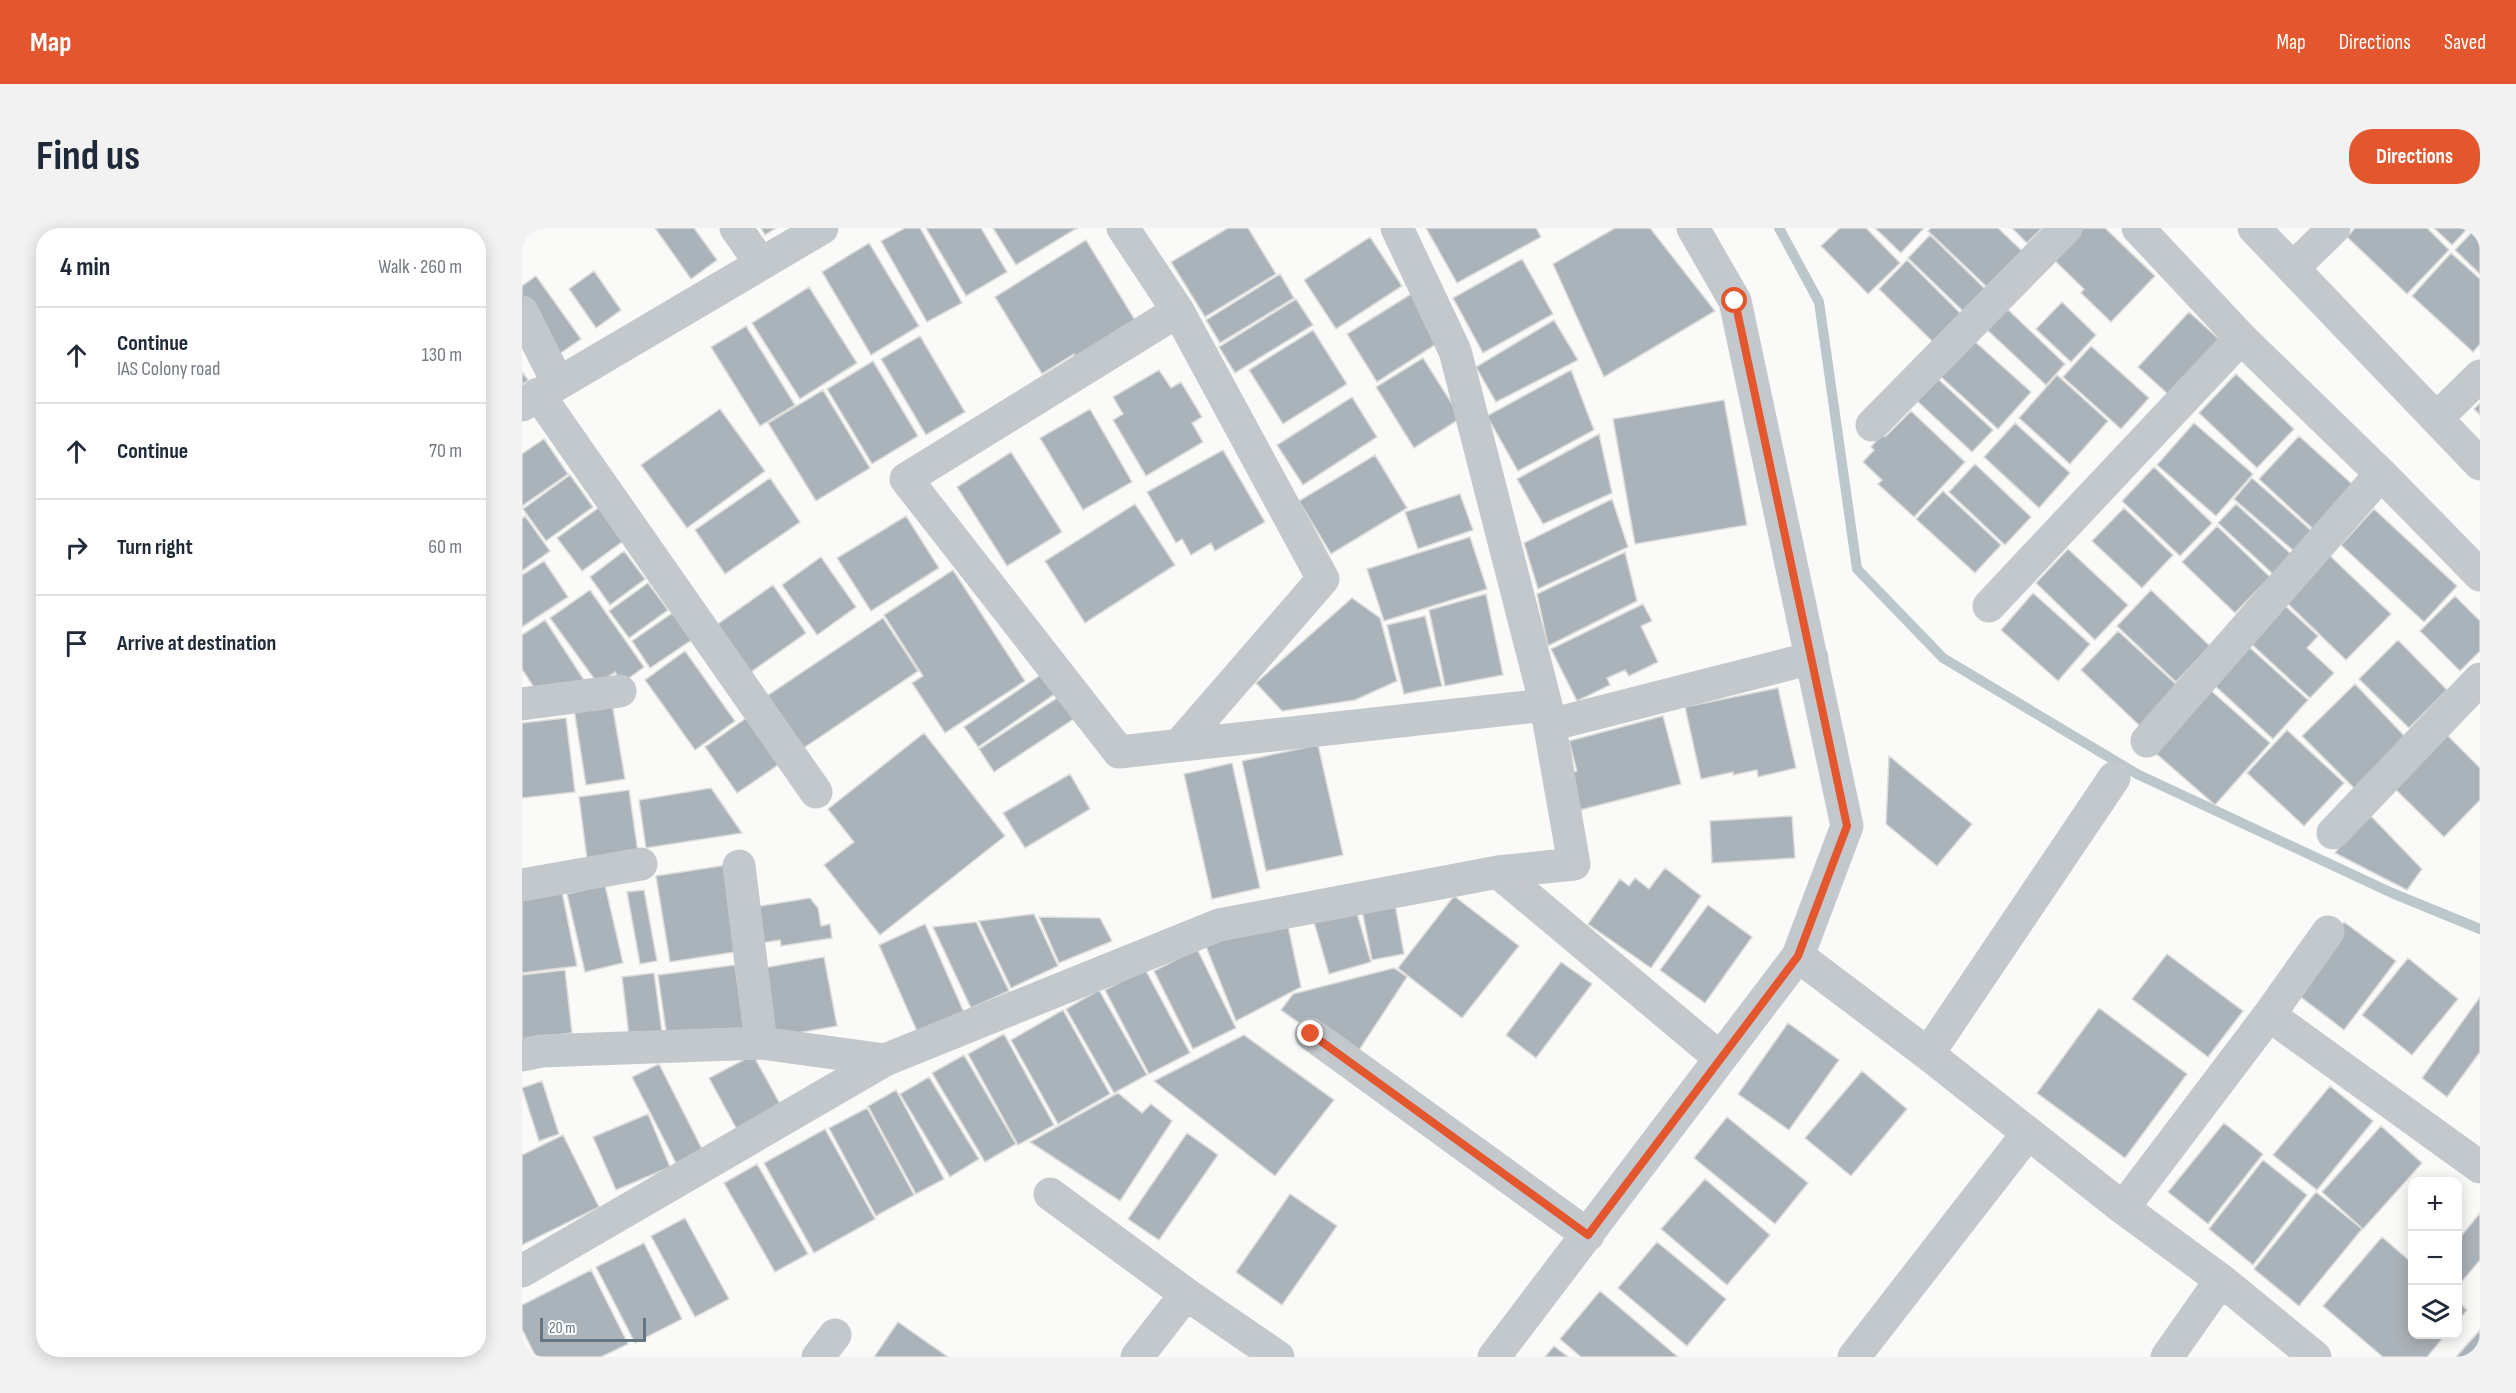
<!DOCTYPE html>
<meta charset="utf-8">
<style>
body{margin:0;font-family:"Sofia Sans Condensed",sans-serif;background:#f2f2f3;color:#1f2937}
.controls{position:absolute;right:18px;bottom:18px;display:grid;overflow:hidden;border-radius:12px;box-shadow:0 3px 15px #0003}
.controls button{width:54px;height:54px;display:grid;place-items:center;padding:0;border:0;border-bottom:2px solid #e0e1e3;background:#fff;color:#1f2937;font:30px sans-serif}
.scale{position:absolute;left:18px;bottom:15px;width:106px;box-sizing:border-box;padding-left:6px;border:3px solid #657683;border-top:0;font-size:16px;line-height:21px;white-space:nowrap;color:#657683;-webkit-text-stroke:4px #fff;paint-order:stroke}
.stop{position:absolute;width:18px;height:18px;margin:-14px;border:4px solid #e4572e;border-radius:50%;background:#fff}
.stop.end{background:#e4572e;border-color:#fff;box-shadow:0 2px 6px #0008}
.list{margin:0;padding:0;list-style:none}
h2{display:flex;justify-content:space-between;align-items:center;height:78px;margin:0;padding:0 24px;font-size:26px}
h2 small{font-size:20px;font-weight:400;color:#747a83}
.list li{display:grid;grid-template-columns:39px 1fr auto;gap:18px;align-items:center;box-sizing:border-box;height:96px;padding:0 24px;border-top:2px solid #e0e1e3}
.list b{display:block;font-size:22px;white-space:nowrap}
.list p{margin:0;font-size:20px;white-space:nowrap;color:#747a83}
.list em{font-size:20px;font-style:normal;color:#747a83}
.icon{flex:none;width:33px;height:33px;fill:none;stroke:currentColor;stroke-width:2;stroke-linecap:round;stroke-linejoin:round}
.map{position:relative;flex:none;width:1958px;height:1129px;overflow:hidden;border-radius:24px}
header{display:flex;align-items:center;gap:36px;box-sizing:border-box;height:84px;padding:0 30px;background:#e4572e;color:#fff}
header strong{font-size:28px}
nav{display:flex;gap:33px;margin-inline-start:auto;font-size:21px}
.intro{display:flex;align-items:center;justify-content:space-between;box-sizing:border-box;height:144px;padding:0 36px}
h1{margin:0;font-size:42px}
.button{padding:15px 27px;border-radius:24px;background:#e4572e;color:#fff;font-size:21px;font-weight:700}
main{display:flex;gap:36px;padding:0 36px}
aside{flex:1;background:#fff;border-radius:24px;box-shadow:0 3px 15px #0003}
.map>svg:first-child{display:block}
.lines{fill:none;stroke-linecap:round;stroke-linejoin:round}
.stream{stroke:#bbc7cb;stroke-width:10}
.building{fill:#aab3b9;stroke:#dcdcda;stroke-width:1.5}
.minor{stroke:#c3c8cc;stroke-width:33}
.route{stroke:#e4572e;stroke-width:8}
</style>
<header>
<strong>Map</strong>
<nav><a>Map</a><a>Directions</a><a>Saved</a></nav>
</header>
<div class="intro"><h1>Find us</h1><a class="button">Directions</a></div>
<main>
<aside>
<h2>4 min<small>Walk · 260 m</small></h2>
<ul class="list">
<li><svg class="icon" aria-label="ahead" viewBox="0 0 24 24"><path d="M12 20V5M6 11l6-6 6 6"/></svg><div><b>Continue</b><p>IAS Colony road</p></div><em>130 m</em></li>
<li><svg class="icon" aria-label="ahead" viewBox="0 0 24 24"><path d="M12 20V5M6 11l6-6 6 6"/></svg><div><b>Continue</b></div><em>70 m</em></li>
<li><svg class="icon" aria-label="right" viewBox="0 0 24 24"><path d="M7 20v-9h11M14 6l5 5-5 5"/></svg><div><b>Turn right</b></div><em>60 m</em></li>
<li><svg class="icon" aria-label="arrive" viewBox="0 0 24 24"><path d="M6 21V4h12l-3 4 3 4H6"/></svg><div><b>Arrive at destination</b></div></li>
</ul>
</aside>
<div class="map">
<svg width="1958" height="1129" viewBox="0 0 1958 1129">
<rect width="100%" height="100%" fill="#fafaf8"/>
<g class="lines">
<path class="stream" d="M 1257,0 L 1297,74 L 1335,341 L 1421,430 L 1615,546 L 1870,665 L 1958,701"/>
</g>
<path class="building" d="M 133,0 L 172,0 L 195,32 L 169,51 Z
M 239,0 L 254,0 L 243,7 Z
M 383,0 L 398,0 L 440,75 L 405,94 L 359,13 Z
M 404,0 L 459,0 L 485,44 L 444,68 Z
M 471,0 L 555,0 L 494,37 Z
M 706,0 L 726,0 L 754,46 L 683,89 L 649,34 Z
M 904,0 L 1014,0 L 1019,9 L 935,55 Z
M 1093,0 L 1128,0 L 1193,83 L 1082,149 L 1031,36 Z
M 1318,0 L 1344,0 L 1378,35 L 1346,66 L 1299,18 Z
M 1353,0 L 1402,0 L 1379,25 Z
M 1409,0 L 1476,0 L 1500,23 L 1465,59 L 1406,3 Z
M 1490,0 L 1520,0 L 1505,15 Z
M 1557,0 L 1583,0 L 1633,48 L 1589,94 L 1559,65 L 1562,61 L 1529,29 Z
M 1833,0 L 1905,0 L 1927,22 L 1885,66 L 1825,9 Z
M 1912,0 L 1946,0 L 1930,17 Z
M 1954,0 L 1958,0 L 1958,46 L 1933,22 Z
M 1408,7 L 1463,61 L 1442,84 L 1386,30 Z
M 848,9 L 880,58 L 814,101 L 782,52 Z
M 564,12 L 613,92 L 554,129 L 552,126 L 520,146 L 473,69 Z
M 347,15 L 397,98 L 349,127 L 300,44 Z
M 1929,25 L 1958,51 L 1958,116 L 1951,124 L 1890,68 Z
M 1000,31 L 1031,86 L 961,125 L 931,70 Z
M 1385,32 L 1439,86 L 1411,114 L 1357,61 Z
M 72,43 L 99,82 L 74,100 L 47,61 Z
M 758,46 L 772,70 L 698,115 L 684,92 Z
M 14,48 L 59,111 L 37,126 L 0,75 L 0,58 Z
M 287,59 L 335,135 L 278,171 L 230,95 Z
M 889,66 L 919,113 L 855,154 L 825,106 Z
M 774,71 L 791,97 L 713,145 L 697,119 Z
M 1540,74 L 1574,107 L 1549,134 L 1514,101 Z
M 1480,76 L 1543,136 L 1524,157 L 1460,97 Z
M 1667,84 L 1699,113 L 1648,168 L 1616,139 Z
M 1032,92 L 1056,132 L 974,174 L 954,139 Z
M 224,98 L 273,177 L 238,198 L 189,119 Z
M 791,102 L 825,156 L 761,196 L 727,142 Z
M 398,108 L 443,184 L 404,207 L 359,131 Z
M 1450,111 L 1509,164 L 1476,201 L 1417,147 Z
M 1569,118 L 1627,170 L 1599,201 L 1541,149 Z
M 901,130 L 939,190 L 892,220 L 854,159 Z
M 351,133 L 396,208 L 350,236 L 305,161 Z
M 637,142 L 649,160 L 659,154 L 680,189 L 670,195 L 681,214 L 624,248 L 591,192 L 601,186 L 591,169 Z
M 1049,142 L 1072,202 L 996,243 L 965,188 Z
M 0,144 L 6,152 L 0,157 Z
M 1714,146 L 1772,201 L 1735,240 L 1677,185 Z
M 1535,147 L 1586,193 L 1548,236 L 1497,190 Z
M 1414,149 L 1471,202 L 1450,224 L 1393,171 Z
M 301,162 L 348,240 L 294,273 L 246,195 Z
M 830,169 L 855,209 L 781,257 L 755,217 Z
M 1202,172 L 1225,297 L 1113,316 L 1091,191 Z
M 1958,175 L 1958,187 L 1952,181 Z
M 198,181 L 243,243 L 165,300 L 119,237 Z
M 568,181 L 610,254 L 561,282 L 518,210 Z
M 1389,183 L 1443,234 L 1392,289 L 1356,256 L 1360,252 L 1341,234 L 1352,222 L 1349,219 L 1360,206 L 1363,209 Z
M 1493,195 L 1548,245 L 1517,280 L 1462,229 Z
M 1672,195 L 1731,246 L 1694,288 L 1635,237 Z
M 1077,206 L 1090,265 L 1021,296 L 995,251 Z
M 1777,208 L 1831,257 L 1791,301 L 1737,251 Z
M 22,211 L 46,246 L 0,278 L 0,226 Z
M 701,222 L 743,294 L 693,323 L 689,315 L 669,327 L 660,311 L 654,315 L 625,264 Z
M 489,224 L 540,304 L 485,338 L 435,259 Z
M 853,227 L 885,280 L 809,326 L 777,273 Z
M 1453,236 L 1509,289 L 1483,317 L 1427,264 Z
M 1632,239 L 1690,295 L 1658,328 L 1600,273 Z
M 48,247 L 71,279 L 24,313 L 1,281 Z
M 248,250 L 278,294 L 203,346 L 173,302 Z
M 1730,250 L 1792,305 L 1774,325 L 1712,271 Z
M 1421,263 L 1479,317 L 1453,345 L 1394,291 Z
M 938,266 L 951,302 L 896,321 L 883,284 Z
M 1090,271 L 1106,319 L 1016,361 L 1002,315 Z
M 613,276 L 653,337 L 563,395 L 523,333 Z
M 1714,276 L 1770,327 L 1752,347 L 1696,295 Z
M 79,278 L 104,311 L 60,343 L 35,310 Z
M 1602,280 L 1651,327 L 1620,360 L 1570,313 Z
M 1852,281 L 1935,358 L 1902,394 L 1819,317 Z
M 3,288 L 28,323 L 0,343 L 0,291 Z
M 384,288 L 417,340 L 349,383 L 315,330 Z
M 1695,298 L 1748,349 L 1713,385 L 1660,334 Z
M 948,309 L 965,361 L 862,393 L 845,341 Z
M 1546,321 L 1606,377 L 1573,412 L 1514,355 Z
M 102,323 L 123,351 L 88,377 L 68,349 Z
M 1103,324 L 1115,373 L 1026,418 L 1015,366 Z
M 1805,325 L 1869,386 L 1824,432 L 1761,371 Z
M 299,329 L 334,379 L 295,407 L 260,357 Z
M 22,333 L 46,369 L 0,399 L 0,347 Z
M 431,342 L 503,453 L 423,505 L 390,455 L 401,448 L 362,387 Z
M 126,355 L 146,382 L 107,410 L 87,383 Z
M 251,357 L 284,405 L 219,451 L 186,403 Z
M 68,362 L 122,439 L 100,455 L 93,444 L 76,456 L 28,390 Z
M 1629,362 L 1688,418 L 1654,454 L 1595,398 Z
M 1511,365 L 1568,416 L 1536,453 L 1479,402 Z
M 964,366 L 981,447 L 923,458 L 907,382 Z
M 1933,368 L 1958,393 L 1958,423 L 1938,443 L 1898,403 Z
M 830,370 L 858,390 L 875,453 L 833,472 L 760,483 L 734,455 Z
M 1759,374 L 1796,408 L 1785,420 L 1812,445 L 1788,470 L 1725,412 Z
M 1121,376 L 1130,393 L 1119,398 L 1136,434 L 1107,448 L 1103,442 L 1085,450 L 1088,457 L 1055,473 L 1029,421 Z
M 152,384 L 171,411 L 128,440 L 110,413 Z
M 903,388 L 920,458 L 882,466 L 865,397 Z
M 361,390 L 396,443 L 277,523 L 242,470 Z
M 23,392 L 64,455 L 13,461 L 0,441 L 0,407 Z
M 1596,403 L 1657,459 L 1619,499 L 1559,442 Z
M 1876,412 L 1925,462 L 1887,500 L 1837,451 Z
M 1726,418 L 1786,472 L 1751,511 L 1691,456 Z
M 163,423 L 213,493 L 173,522 L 123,452 Z
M 526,442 L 540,461 L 456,519 L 442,499 Z
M 1833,456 L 1888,514 L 1836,564 L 1780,508 Z
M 1685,459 L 1748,515 L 1693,577 L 1630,522 Z
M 1256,460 L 1274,540 L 1236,549 L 1235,542 L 1211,547 L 1211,544 L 1179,551 L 1163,479 Z
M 538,468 L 553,490 L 472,544 L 457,521 Z
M 90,475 L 103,551 L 64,557 L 52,481 Z
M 233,484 L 265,531 L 215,565 L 183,519 Z
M 1141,488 L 1159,556 L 1058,582 L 1048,545 L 1055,543 L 1047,513 Z
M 44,490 L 53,564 L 0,570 L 0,495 Z
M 1765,502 L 1822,555 L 1782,598 L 1725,545 Z
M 1921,503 L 1958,540 L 1958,572 L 1922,609 L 1868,556 Z
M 402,505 L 483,608 L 358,707 L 302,637 L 332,614 L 306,581 Z
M 796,517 L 821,627 L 744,643 L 720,533 Z
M 1367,528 L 1450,596 L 1415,638 L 1364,596 Z
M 710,535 L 738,660 L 690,671 L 662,546 Z
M 548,546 L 568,581 L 503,620 L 481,585 Z
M 189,560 L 220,605 L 124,620 L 117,572 Z
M 107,562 L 116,625 L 65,631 L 57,569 Z
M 1843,582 L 1900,641 L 1885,662 L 1813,625 Z
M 1270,588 L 1273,630 L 1190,635 L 1188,593 Z
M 205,637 L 219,723 L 148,734 L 134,648 Z
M 1143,640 L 1179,668 L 1129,740 L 1066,696 L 1098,651 L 1107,658 L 1113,650 L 1127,661 Z
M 83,657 L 101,735 L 63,744 L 45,666 Z
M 39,659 L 55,738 L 0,745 L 0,666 Z
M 122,662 L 135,733 L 118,736 L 105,664 Z
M 932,668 L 997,718 L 940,790 L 876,740 Z
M 288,670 L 296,680 L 299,698 L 308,696 L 310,710 L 259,718 L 258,712 L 238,715 L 233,679 Z
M 873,676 L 882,726 L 850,732 L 840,682 Z
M 1186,677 L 1230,709 L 1183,775 L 1138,742 Z
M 834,682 L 849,734 L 807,746 L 792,694 Z
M 512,686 L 536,738 L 489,760 L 457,693 Z
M 517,689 L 578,690 L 590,713 L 537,735 Z
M 454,694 L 487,763 L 449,780 L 411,699 Z
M 1822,694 L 1874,733 L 1822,802 L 1771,763 Z
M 403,696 L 444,789 L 398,810 L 357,717 Z
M 766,698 L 779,759 L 714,793 L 683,716 Z
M 675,721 L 714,800 L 671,821 L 632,743 Z
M 1645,726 L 1721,783 L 1686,829 L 1610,771 Z
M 302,729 L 315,798 L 247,810 L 230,742 Z
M 1886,730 L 1936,771 L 1890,827 L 1840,787 Z
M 1039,734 L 1070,756 L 1014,830 L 984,807 Z
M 213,737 L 223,807 L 146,817 L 136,747 Z
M 872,740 L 885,749 L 830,833 L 759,782 L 771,766 Z
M 623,741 L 668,825 L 627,846 L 583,762 Z
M 43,742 L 50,805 L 0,811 L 0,747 Z
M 132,745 L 141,812 L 108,816 L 100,749 Z
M 577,762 L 625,847 L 592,865 L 544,781 Z
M 1958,769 L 1958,824 L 1925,869 L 1900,850 Z
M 1577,780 L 1665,846 L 1603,930 L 1515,865 Z
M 541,782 L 588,866 L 536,896 L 489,812 Z
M 1266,795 L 1317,832 L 1267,902 L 1216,866 Z
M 482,806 L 532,897 L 496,917 L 446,826 Z
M 722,807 L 812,872 L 753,948 L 632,853 Z
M 231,827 L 263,885 L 219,909 L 187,850 Z
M 442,827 L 494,916 L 463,934 L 410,845 Z
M 137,836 L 181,923 L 155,937 L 110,849 Z
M 1340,843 L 1385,881 L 1329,948 L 1283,910 Z
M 407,849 L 457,931 L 428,949 L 378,866 Z
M 20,853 L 37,906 L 17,913 L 0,860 Z
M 1808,858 L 1851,893 L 1795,962 L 1751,927 Z
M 374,862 L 422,951 L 394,966 L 346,878 Z
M 596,865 L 620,885 L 629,876 L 650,893 L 598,973 L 508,914 Z
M 345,880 L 392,967 L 354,988 L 307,900 Z
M 126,886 L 148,939 L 94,962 L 71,909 Z
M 1205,889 L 1286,955 L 1253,996 L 1172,930 Z
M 1702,895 L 1741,926 L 1686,996 L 1646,964 Z
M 1859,898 L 1900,935 L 1841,1001 L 1800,964 Z
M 303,901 L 353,991 L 292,1025 L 242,935 Z
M 665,905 L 696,927 L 637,1012 L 606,991 Z
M 41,907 L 77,979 L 0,1017 L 0,927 Z
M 1741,932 L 1785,967 L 1731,1037 L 1687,1001 Z
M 235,936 L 286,1026 L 253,1044 L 202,955 Z
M 1183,951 L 1248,1007 L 1205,1057 L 1139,1001 Z
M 1794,964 L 1840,1001 L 1777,1078 L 1732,1041 Z
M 768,966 L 815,998 L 760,1077 L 714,1044 Z
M 1958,985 L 1958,1032 L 1936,1058 L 1936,1012 Z
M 163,990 L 207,1071 L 173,1089 L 129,1008 Z
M 1860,1009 L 1890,1035 L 1890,1106 L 1924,1106 L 1905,1129 L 1861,1129 L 1801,1078 Z
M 1135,1014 L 1204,1071 L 1165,1118 L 1096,1060 Z
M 122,1015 L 160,1091 L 113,1115 L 74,1039 Z
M 69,1042 L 106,1116 L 79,1129 L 14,1129 L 0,1101 L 0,1077 Z
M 1078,1063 L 1156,1129 L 1059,1129 L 1038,1111 Z
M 1936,1073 L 1945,1082 L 1936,1093 Z
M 376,1094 L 426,1129 L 352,1129 Z
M 1958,1102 L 1958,1129 L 1934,1129 Z
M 1032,1118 L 1046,1129 L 1023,1129 Z"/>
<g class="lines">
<path class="minor" d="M 214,0 L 239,36
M 601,0 L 656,83 L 801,351 L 658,516
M 1616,0 L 1719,110 L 1859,246 L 1958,347
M 1732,0 L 1958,236
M 1771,40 L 1812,0
M 656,83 L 384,251 L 597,524 L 1024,477
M 0,84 L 36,155
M 16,166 L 294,564
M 0,177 L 300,0
M 1915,190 L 1958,148
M 1350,197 L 1544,0
M 1467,378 L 1719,110
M 0,476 L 98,463
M 1028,497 L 1290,430
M 1625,513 L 1859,246
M 1811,605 L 1958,451
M 217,638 L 239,815
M 976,644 L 1198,830
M 0,657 L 119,636
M 1276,728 L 1406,826 L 1601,980 L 1699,1052 L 1793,1129
M 1747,787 L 1958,939
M 789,806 L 1066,1007
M 1406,826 L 1592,550
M 0,827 L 19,823 L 239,815 L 363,832
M 528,966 L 664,1066 L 756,1129
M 1601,980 L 1747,787 L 1806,704
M 0,1043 L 363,832 L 697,697 L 976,644 L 1052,636 L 1024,477 L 933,123 L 875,0
M 296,1129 L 313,1107
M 615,1129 L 664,1066
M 972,1129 L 1276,728 L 1325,598 L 1213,73 L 1171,0
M 1332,1129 L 1506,905
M 1645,1129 L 1699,1052"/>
</g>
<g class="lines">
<path class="route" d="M 789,806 L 1066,1007 L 1276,728 L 1325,598 L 1213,73"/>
</g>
</svg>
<div class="controls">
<button>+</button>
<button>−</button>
<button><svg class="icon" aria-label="layers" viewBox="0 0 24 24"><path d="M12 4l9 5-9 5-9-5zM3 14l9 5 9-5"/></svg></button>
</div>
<div class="scale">20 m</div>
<div class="stop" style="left:1213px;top:73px"></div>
<div class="stop end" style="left:789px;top:806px"></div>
</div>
</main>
